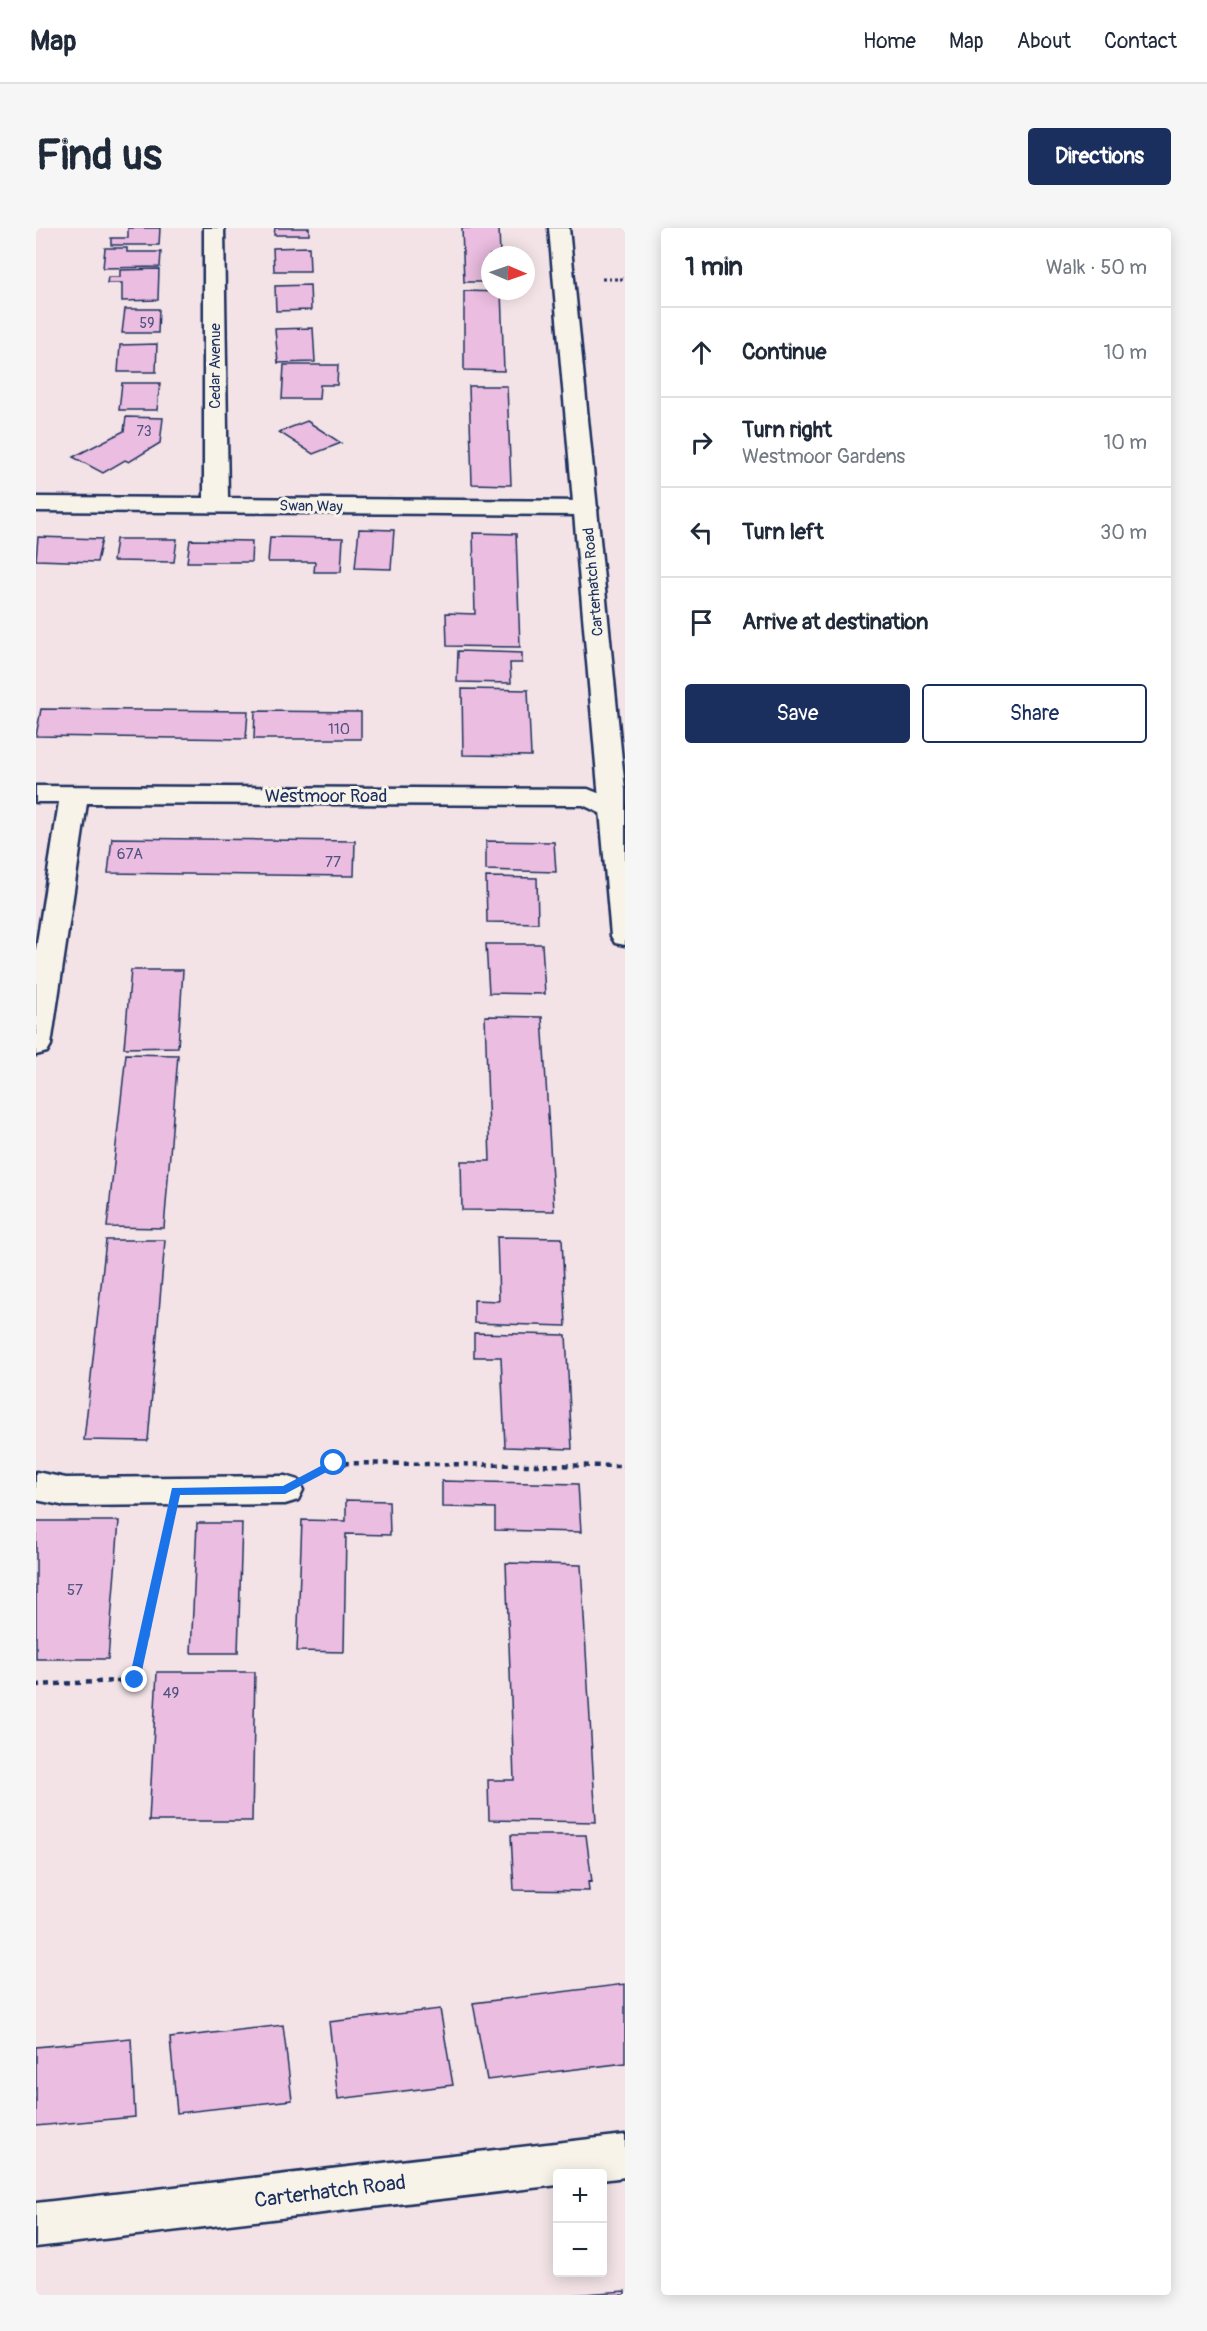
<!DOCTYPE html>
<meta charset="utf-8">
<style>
body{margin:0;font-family:Pangolin,sans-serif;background:#f6f6f7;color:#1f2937}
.controls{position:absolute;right:18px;bottom:18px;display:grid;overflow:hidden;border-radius:6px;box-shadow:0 3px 15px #0003}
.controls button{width:54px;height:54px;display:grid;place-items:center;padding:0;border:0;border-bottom:2px solid #e0e1e3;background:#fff;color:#1f2937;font:30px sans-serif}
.compass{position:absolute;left:445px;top:18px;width:54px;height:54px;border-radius:50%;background:#fff;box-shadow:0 3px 15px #0003;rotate:92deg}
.stop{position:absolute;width:18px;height:18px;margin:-14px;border:4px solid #1a73e8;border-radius:50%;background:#fff}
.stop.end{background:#1a73e8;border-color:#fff;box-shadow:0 2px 6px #0008}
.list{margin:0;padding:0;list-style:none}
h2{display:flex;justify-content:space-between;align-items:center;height:78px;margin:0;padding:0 24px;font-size:26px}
h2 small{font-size:20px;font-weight:400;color:#747a83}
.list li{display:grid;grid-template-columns:39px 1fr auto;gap:18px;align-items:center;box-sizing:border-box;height:90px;padding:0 24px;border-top:2px solid #e0e1e3}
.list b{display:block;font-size:22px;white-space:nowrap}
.list p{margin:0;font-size:20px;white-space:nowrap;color:#747a83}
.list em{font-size:20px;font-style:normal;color:#747a83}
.actions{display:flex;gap:12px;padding:18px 24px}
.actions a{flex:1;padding:14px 0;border:2px solid #1b2f5e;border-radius:6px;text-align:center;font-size:21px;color:#1b2f5e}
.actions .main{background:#1b2f5e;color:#fff}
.icon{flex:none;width:33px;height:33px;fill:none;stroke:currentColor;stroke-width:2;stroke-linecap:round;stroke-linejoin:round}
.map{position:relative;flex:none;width:589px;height:2067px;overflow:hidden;border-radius:6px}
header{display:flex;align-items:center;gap:36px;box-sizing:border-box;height:84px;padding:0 30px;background:#fff;border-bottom:2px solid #e0e1e3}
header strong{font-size:28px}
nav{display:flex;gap:33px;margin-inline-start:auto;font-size:21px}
.intro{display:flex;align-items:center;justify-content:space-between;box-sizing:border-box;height:144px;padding:0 36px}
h1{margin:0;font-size:42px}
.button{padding:15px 27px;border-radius:6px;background:#1b2f5e;color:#fff;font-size:21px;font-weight:700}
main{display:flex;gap:36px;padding:0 36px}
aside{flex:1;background:#fff;border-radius:6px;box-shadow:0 3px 15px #0003}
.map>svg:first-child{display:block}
.building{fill:#ebbde0;stroke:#1b2f5e;stroke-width:1.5}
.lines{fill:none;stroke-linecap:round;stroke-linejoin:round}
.street-casing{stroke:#1b2f5e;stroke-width:5}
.secondary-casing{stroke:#1b2f5e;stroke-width:5}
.path-far1{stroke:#1b2f5e;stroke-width:3;stroke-dasharray:3 3;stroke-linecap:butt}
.path{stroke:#1b2f5e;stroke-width:4.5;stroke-dasharray:5 5;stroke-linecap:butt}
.street{fill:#f7f3e8;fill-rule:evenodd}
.secondary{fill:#f7f3e8;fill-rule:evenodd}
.route{fill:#1a73e8}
.labels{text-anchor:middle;stroke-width:6;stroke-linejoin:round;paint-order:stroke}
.far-number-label{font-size:14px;fill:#4f527e}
.far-street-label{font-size:15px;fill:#1b2f5e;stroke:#f7f3e8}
.number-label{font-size:15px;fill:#4f527e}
.street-label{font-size:18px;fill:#1b2f5e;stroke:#f7f3e8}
.near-street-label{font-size:21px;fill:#1b2f5e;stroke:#f7f3e8}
</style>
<header>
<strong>Map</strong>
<nav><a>Home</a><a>Map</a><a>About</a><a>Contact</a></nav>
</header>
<div class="intro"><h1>Find us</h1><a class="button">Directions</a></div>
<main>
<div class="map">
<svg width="589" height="2067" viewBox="0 0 589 2067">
<rect width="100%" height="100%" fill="#f3e3e6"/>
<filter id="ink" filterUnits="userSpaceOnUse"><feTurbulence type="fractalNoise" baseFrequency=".0167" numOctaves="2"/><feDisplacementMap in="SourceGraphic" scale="12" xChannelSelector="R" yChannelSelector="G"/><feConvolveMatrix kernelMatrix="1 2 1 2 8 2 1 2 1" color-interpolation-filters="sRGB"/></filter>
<g filter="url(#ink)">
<path class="building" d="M 92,0 L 124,0 L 123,17 L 75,17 L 75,10 L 92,10 Z
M 239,0 L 273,0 L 273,7 L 238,7 Z
M 426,0 L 463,0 L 464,27 L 454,27 L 454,54 L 428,54 Z
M 273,19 L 274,43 L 238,43 L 237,20 Z
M 69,20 L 91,20 L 91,24 L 125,24 L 124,39 L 67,40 Z
M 123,41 L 122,72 L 86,73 L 86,55 L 71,55 L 72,49 L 84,49 L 84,42 Z
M 274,57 L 275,82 L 240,83 L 239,58 Z
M 428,63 L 465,64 L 468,143 L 428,142 Z
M 89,81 L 123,81 L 122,105 L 86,105 Z
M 277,100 L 279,134 L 242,135 L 239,101 Z
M 121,116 L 120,144 L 82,144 L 84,117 Z
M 248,137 L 302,137 L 301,157 L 284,157 L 283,171 L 246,171 Z
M 86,155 L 124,155 L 121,182 L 83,182 Z
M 433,158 L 471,158 L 475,257 L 436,256 Z
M 90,189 L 127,190 L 124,215 L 93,234 L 89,232 L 67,245 L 37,229 L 88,203 Z
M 271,193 L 305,215 L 277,226 L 243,204 Z
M 323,301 L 358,302 L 355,341 L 319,340 Z
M 437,305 L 480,306 L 484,419 L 411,418 L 410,385 L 439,386 Z
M 2,309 L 66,311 L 61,334 L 0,332 Z
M 234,309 L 307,310 L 305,344 L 278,344 L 279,334 L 232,334 Z
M 80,311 L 141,311 L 138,334 L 77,333 Z
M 154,312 L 216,313 L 215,334 L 151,334 Z
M 422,423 L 486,425 L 486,435 L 474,435 L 475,455 L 421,454 Z
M 426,461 L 492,462 L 495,528 L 427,527 Z
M 5,481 L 212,483 L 210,511 L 0,508 Z
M 219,483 L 325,484 L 325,511 L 218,511 Z
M 76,610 L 319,613 L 318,648 L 72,645 Z
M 450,613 L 518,614 L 520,644 L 450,642 Z
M 450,649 L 501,650 L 502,695 L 451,694 Z
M 450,716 L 506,716 L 509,766 L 453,765 Z
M 95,742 L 147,742 L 142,819 L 88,820 Z
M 449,788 L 506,789 L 518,983 L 426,982 L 425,933 L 454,933 Z
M 90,826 L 142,827 L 128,1000 L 71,999 Z
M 461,1009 L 526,1010 L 530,1098 L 438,1095 L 438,1072 L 463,1073 Z
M 70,1012 L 129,1012 L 112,1213 L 48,1212 Z
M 438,1105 L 530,1107 L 536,1221 L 469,1219 L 465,1129 L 438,1129 Z
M 406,1253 L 542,1256 L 545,1304 L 459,1302 L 459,1280 L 406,1279 Z
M 310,1272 L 353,1273 L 354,1307 L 310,1306 L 308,1424 L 261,1423 L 266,1292 L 310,1293 Z
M 0,1293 L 83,1293 L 72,1431 L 0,1431 Z
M 161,1295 L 206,1295 L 202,1425 L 155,1425 Z
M 470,1335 L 545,1337 L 560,1594 L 453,1592 L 452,1552 L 478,1552 Z
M 121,1444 L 219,1444 L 216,1593 L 113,1593 Z
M 475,1607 L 550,1607 L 556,1654 L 552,1653 L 553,1663 L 478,1662 Z
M 589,1756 L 589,1835 L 451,1852 L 437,1775 Z
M 404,1781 L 417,1857 L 302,1871 L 293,1794 Z
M 247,1797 L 256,1872 L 141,1885 L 134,1810 Z
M 95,1810 L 99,1889 L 0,1898 L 0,1819 Z
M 589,2063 L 589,2067 L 534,2067 Z"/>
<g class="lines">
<defs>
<path id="street" d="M 168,0 L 188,0 L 192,270 L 550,273 L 558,275 L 562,280 L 558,285 L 550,287 L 0,283 L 0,269 L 168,270 Z
M 0,558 L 552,561 L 582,573 L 589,573 L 589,589 L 568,587 L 547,577 L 51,575 L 15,817 L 11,824 L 0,827 L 0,721 L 23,574 L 0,574 Z
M 0,1244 L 30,1250 L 249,1248 L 262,1252 L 267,1262 L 262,1272 L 249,1276 L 30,1278 L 0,1272 Z"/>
<path id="secondary" d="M 513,0 L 533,0 L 589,562 L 589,717 L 579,715 L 575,708 Z
M 589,1907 L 589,1949 L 566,1952 L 566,1946 L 522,1946 L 522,1957 L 0,2019 L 0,1975 Z"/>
</defs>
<use href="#street" class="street-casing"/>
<use href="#secondary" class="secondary-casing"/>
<path class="path-far1" d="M 566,51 L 589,51"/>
<path class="path" d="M 289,1240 L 299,1235 L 589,1238
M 0,1457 L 99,1452 L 130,1306"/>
<use href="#street" class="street"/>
<use href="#secondary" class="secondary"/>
</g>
</g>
<path class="route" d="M 298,1231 L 302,1232 L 302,1238 L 249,1266 L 144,1267 L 104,1452 L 103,1456 L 95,1456 L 93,1452 L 136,1260 L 247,1258 Z"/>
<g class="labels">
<g class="far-number-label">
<text x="111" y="100">59</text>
<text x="108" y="208">73</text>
</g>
<g class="far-street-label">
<text transform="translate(179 138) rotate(-90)" y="5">Cedar Avenue</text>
<text transform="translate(275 278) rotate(1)" y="5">Swan Way</text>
<text transform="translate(557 354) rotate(-95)" y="5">Carterhatch Road</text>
</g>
<g class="number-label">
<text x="303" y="506">110</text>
<text x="94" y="631">67A</text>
<text x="297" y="639">77</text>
<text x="39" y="1367">57</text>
<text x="135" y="1470">49</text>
</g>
<g class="street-label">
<text x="290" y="574">Westmoor Road</text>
</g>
<g class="near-street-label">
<text transform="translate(294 1963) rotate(-7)" y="7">Carterhatch Road</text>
</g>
</g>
</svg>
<div class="controls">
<button>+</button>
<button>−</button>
</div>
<svg class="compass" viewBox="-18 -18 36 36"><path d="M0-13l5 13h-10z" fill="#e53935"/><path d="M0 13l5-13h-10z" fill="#747a83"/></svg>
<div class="stop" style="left:298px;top:1235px"></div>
<div class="stop end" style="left:99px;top:1452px"></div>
</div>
<aside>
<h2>1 min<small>Walk · 50 m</small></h2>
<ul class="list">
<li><svg class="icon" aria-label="ahead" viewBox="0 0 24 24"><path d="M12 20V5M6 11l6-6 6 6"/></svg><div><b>Continue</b></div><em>10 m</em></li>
<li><svg class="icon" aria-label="right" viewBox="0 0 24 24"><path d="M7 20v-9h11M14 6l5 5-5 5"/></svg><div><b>Turn right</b><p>Westmoor Gardens</p></div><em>10 m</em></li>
<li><svg class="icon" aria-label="left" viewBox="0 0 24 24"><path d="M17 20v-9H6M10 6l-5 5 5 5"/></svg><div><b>Turn left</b></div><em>30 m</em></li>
<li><svg class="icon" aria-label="arrive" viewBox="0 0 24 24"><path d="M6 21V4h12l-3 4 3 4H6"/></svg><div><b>Arrive at destination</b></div></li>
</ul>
<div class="actions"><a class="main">Save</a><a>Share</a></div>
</aside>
</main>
